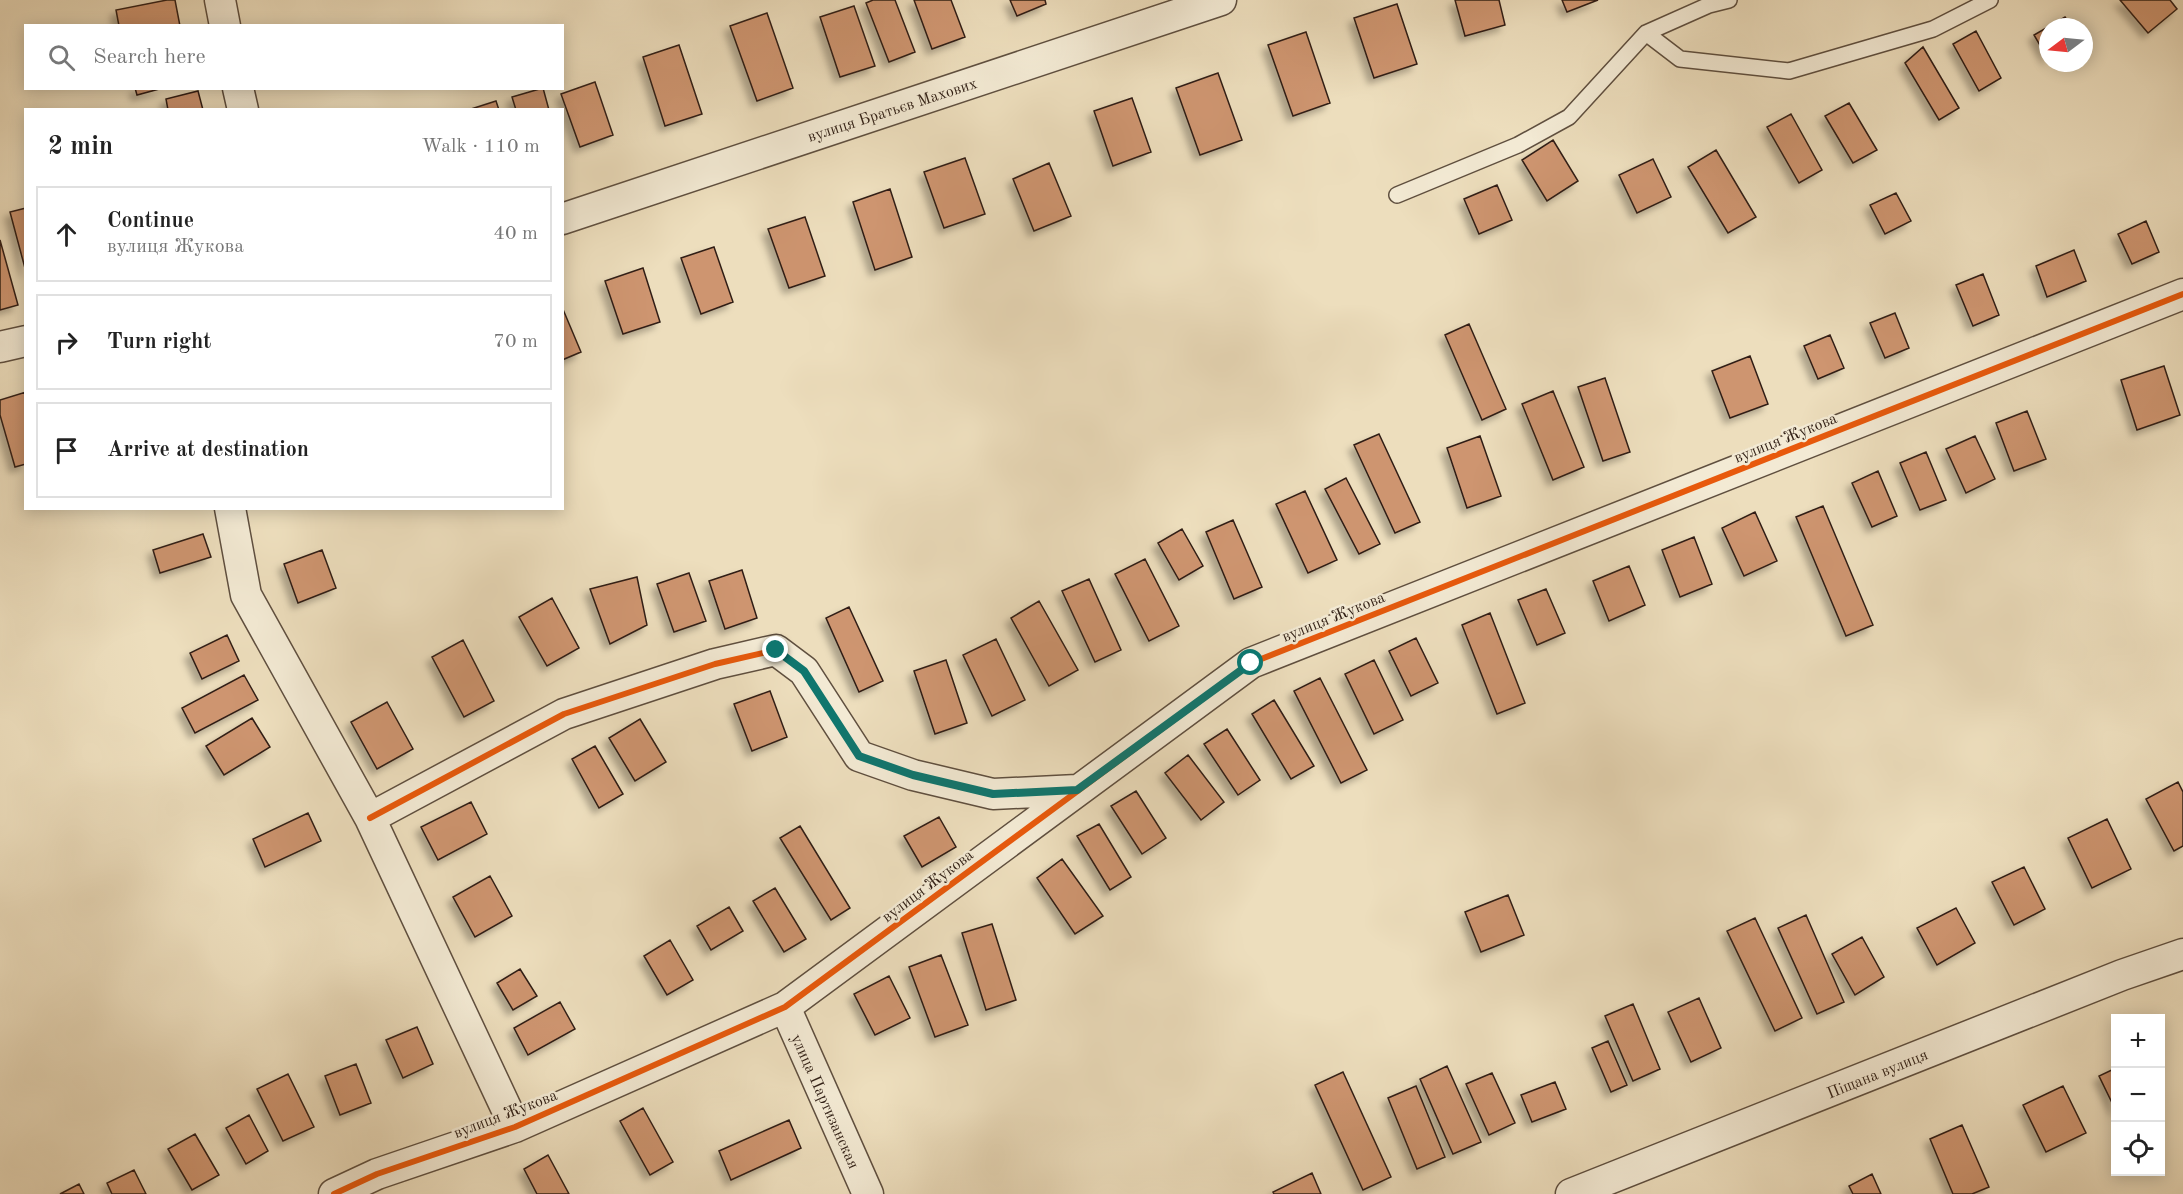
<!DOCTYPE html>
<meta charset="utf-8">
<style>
body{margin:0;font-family:"Old Standard TT",serif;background:#f6f6f6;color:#222}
.controls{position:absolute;right:18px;bottom:18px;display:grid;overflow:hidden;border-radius:0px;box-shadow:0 3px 15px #0003}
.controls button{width:54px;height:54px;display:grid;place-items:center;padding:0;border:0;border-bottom:2px solid #e0e0e0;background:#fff;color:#222;font:30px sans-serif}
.compass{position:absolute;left:2039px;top:18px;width:54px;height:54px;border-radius:50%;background:#fff;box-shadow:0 3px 15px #0003;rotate:254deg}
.stop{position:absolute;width:18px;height:18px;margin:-14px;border:4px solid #0f766e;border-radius:50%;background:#fff}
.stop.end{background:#0f766e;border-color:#fff;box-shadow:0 2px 6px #0008}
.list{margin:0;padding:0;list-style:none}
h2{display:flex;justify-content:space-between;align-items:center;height:78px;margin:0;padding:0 24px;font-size:26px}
h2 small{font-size:20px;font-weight:400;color:#767676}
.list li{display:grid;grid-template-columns:39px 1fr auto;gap:18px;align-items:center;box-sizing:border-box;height:96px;margin:0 12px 12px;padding:0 12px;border:2px solid #e0e0e0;border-radius:0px}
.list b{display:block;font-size:22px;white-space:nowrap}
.list p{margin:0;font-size:20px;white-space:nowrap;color:#767676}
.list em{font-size:20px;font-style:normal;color:#767676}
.icon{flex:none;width:33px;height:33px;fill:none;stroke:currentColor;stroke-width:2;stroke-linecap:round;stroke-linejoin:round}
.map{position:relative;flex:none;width:2183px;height:1194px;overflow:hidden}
.search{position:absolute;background:#fff;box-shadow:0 3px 15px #0003;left:24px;top:24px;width:540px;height:66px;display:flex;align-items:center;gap:15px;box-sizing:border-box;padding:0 21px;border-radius:0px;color:#767676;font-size:22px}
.panel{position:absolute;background:#fff;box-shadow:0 3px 15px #0003;left:24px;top:108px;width:540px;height:402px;border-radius:0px}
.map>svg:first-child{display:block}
.building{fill:#ce9570;stroke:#301f15;stroke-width:1.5;filter:url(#shadow)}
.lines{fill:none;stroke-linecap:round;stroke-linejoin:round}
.service-casing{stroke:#5f4f3f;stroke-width:18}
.minor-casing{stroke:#5f4f3f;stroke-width:33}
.service{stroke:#f3ead4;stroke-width:15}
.minor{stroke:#f3ead4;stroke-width:30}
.cycleway-casing{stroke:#f3ead4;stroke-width:10}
.cycleway{stroke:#e8590c;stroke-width:6}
.route{stroke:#0f766e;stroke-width:8}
.labels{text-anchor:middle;stroke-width:5;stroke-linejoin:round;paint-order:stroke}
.street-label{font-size:16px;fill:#301f15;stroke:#f3ead4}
</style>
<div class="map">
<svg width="2183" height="1194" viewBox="0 0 2183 1194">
<defs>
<filter id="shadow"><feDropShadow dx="-5.5" dy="5.5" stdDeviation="3" flood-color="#0004"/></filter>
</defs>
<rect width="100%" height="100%" fill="#eddebd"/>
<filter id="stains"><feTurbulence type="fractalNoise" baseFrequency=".00333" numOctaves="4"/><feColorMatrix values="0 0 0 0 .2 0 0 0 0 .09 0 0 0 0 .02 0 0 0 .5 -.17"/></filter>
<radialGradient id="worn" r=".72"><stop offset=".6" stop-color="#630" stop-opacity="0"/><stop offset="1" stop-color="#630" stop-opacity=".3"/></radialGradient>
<path class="building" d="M 167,0 L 175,0 L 180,26 L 119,26 L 116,10 Z
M 873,0 L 895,0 L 915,52 L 889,62 L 866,3 Z
M 914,0 L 951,0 L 965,37 L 932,49 Z
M 1010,0 L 1045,0 L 1046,4 L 1017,16 Z
M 1455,0 L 1499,0 L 1505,25 L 1465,36 Z
M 1562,0 L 1598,0 L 1567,12 Z
M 2120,0 L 2170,0 L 2177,9 L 2148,33 Z
M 1397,4 L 1417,64 L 1374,78 L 1354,18 Z
M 854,6 L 875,66 L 840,77 L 820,17 Z
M 767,13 L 793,88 L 757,101 L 730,26 Z
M 2065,17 L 2072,27 L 2048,27 L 2048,59 L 2034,35 Z
M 1976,31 L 2001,78 L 1979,91 L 1953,44 Z
M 1306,32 L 1330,103 L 1293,116 L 1268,45 Z
M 679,45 L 702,114 L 665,126 L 643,57 Z
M 1923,47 L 1959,108 L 1939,120 L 1905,63 Z
M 1218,73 L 1242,140 L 1200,155 L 1176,88 Z
M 595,82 L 613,135 L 580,147 L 561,94 Z
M 135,88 L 163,88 L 137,95 Z
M 543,88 L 549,110 L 516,110 L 512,97 Z
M 198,91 L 203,110 L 168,110 L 166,99 Z
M 1132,98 L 1151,152 L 1113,166 L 1094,111 Z
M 496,101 L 499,110 L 468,110 Z
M 1849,103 L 1877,150 L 1853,163 L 1825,116 Z
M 1791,114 L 1822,170 L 1799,183 L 1767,127 Z
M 1553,140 L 1578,181 L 1547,201 L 1522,160 Z
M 1716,150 L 1756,217 L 1728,233 L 1688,167 Z
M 965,158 L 985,214 L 944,228 L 924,172 Z
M 1653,159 L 1671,197 L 1637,213 L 1619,175 Z
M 1049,163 L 1071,216 L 1034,231 L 1013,179 Z
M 1497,185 L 1512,220 L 1479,234 L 1464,199 Z
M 890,189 L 912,257 L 875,270 L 853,202 Z
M 1896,193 L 1911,221 L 1885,234 L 1870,205 Z
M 26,208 L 26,272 L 10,212 Z
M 805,217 L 825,276 L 789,288 L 768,229 Z
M 2146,221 L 2159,252 L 2132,264 L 2118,234 Z
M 0,240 L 18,305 L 0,310 Z
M 714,247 L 733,302 L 701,314 L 681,258 Z
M 2074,250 L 2086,281 L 2047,297 L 2036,266 Z
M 643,268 L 660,322 L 623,334 L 605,281 Z
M 1983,274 L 1999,315 L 1973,326 L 1956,285 Z
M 562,307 L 581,352 L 562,360 Z
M 1895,313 L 1909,348 L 1885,358 L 1870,323 Z
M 1469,324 L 1506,409 L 1482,420 L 1445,335 Z
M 1830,335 L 1844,368 L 1818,379 L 1804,346 Z
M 1750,356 L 1768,404 L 1730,418 L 1712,371 Z
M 2164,366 L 2180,415 L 2137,430 L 2121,380 Z
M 1605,378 L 1630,452 L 1603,461 L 1578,387 Z
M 1553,391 L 1584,467 L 1553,480 L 1522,404 Z
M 26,392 L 26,464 L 15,467 L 0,415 L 0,400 Z
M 2027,411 L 2046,459 L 2014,471 L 1996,423 Z
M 1379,434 L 1420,522 L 1395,533 L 1354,445 Z
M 1480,436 L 1501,496 L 1467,508 L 1447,448 Z
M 1975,436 L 1995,479 L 1966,493 L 1946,449 Z
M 1926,452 L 1946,500 L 1920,510 L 1900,463 Z
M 1878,471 L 1897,516 L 1872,527 L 1852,483 Z
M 1346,478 L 1380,544 L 1359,554 L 1325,489 Z
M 1305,491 L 1337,560 L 1308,573 L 1276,504 Z
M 1823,506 L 1873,625 L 1846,636 L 1796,517 Z
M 1755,512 L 1777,561 L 1744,576 L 1722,528 Z
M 1233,520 L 1262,587 L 1234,599 L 1206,532 Z
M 1182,529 L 1203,566 L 1179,580 L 1158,543 Z
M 203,534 L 211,557 L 160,573 L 153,550 Z
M 1694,537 L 1712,584 L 1680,597 L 1662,550 Z
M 322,550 L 336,588 L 298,603 L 284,564 Z
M 1145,559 L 1179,626 L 1149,641 L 1115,574 Z
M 1629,566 L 1645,605 L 1609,621 L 1593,581 Z
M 742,570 L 757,618 L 725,629 L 709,581 Z
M 689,573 L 706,621 L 674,632 L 657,584 Z
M 637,577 L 647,625 L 610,644 L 590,589 Z
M 1089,579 L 1121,650 L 1095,662 L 1062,591 Z
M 1546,589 L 1565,633 L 1537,645 L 1518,600 Z
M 552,598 L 579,648 L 547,666 L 519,617 Z
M 1039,601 L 1078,670 L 1049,686 L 1011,618 Z
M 849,607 L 883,681 L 859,692 L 826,618 Z
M 1490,613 L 1525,703 L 1497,714 L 1462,625 Z
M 227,635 L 239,661 L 202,679 L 190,653 Z
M 1416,638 L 1438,683 L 1411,696 L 1389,651 Z
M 996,639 L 1025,700 L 992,716 L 963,655 Z
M 463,640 L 494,701 L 464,717 L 432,657 Z
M 946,660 L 967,723 L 935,734 L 914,671 Z
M 1374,660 L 1403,720 L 1374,734 L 1345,674 Z
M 244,675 L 258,700 L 195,733 L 182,708 Z
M 1320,678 L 1367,770 L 1341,783 L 1294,691 Z
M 770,691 L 787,737 L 752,751 L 734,704 Z
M 1274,700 L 1314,766 L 1291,779 L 1252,714 Z
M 387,702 L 413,749 L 377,769 L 351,722 Z
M 252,718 L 270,747 L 224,775 L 206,746 Z
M 640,719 L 666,762 L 635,781 L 609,738 Z
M 1227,729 L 1260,780 L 1238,795 L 1204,744 Z
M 595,746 L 623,794 L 599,808 L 572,759 Z
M 1188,755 L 1224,802 L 1201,820 L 1165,773 Z
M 2178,782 L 2183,792 L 2183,846 L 2174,851 L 2146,799 Z
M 1136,791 L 1166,838 L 1142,854 L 1111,806 Z
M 471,802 L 487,834 L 438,860 L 421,827 Z
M 308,813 L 321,841 L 265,867 L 253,839 Z
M 939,817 L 956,847 L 922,867 L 904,836 Z
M 2107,819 L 2131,869 L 2092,888 L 2068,838 Z
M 1099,824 L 1131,877 L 1110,890 L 1077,836 Z
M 800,826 L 850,908 L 831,920 L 780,838 Z
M 1062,859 L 1103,916 L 1075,934 L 1037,878 Z
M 2024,867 L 2045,909 L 2014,925 L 1992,882 Z
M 490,876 L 512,916 L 475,937 L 453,897 Z
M 775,888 L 806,939 L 784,952 L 753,901 Z
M 1508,895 L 1524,935 L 1481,952 L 1465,912 Z
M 729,907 L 743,931 L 711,950 L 697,926 Z
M 1956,908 L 1975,943 L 1937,965 L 1917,928 Z
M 1806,915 L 1844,1002 L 1817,1014 L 1778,928 Z
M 1755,918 L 1802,1018 L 1775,1031 L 1727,931 Z
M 992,924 L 1016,1000 L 986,1010 L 962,933 Z
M 1862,937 L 1884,977 L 1855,995 L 1832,954 Z
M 670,940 L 693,980 L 667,995 L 644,956 Z
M 941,955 L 968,1025 L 935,1037 L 909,967 Z
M 520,969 L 537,996 L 513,1010 L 497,983 Z
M 889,976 L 910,1018 L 875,1035 L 854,994 Z
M 1699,998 L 1721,1048 L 1691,1062 L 1668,1012 Z
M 560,1002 L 575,1029 L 528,1055 L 514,1028 Z
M 1633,1004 L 1660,1069 L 1633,1081 L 1605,1016 Z
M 417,1027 L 433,1064 L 403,1078 L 386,1040 Z
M 1608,1041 L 1627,1085 L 1611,1092 L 1592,1048 Z
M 356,1064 L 371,1103 L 340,1115 L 325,1076 Z
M 1447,1066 L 1481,1142 L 1453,1154 L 1420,1079 Z
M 2116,1068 L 2116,1111 L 2099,1076 Z
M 1343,1072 L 1391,1177 L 1363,1190 L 1315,1085 Z
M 1492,1073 L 1515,1123 L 1489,1135 L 1466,1084 Z
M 288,1074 L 314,1127 L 283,1141 L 257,1089 Z
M 1555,1082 L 1566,1109 L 1532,1122 L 1521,1095 Z
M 1416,1086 L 1445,1157 L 1417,1169 L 1388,1098 Z
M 2063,1086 L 2086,1133 L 2046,1152 L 2023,1105 Z
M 643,1108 L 673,1162 L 650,1175 L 620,1121 Z
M 249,1115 L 268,1151 L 246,1164 L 226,1128 Z
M 789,1120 L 801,1148 L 731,1180 L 719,1151 Z
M 1962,1125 L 1989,1187 L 1972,1194 L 1953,1194 L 1930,1139 Z
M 195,1134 L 219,1175 L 192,1190 L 168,1149 Z
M 548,1155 L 569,1194 L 537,1194 L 524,1169 Z
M 134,1170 L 146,1194 L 112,1194 L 107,1183 Z
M 1312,1173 L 1321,1194 L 1274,1194 L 1273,1192 Z
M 1872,1174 L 1881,1194 L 1853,1194 L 1849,1186 Z
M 79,1184 L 84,1194 L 60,1194 Z"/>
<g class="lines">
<defs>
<path id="service" d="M 1646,33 L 1680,59 L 1789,71 L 1933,29 L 1990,0
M 1397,195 L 1518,145 L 1569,117 L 1646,33 L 1709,5 L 1729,0"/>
<path id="minor" d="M 220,0 L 225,26
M 238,88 L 243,110
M 562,219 L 1221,0
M 0,347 L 26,341
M 230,508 L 246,595 L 370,818 L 515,1127
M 370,818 L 564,714 L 715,664 L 776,650 L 804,671 L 859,756 L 913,775 L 993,794 L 1077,790
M 785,1007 L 868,1194
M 334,1194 L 377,1174 L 515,1127 L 785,1007 L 1251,663 L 2183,294
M 1571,1194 L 2122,975 L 2183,954"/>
</defs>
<use href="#service" class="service-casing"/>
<use href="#minor" class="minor-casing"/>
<use href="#service" class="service"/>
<use href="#minor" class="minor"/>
<defs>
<path id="cycleway" d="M 370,818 L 564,714 L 715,664 L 776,650 L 804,671 L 859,756 L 913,775 L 993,794 L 1077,790
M 334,1194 L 377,1174 L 515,1127 L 785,1007 L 1251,663 L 2183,294"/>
</defs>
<use href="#cycleway" class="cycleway-casing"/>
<use href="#cycleway" class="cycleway"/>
</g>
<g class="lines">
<path class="route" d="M 776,650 L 804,671 L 859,756 L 913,775 L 993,794 L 1077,790 L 1251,663"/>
</g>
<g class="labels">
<g class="street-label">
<text transform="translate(892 109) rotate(-18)" y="6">вулиця Братьєв Махових</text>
<text transform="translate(1785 437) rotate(-22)" y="6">вулиця Жукова</text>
<text transform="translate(1333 616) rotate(-22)" y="6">вулиця Жукова</text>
<text transform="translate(927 885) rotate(-37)" y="6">вулиця Жукова</text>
<text transform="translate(1877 1073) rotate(-22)" y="6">Піщана вулиця</text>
<text transform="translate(826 1101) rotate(66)" y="6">улица Партизанская</text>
<text transform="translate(505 1113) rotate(-21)" y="6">вулиця Жукова</text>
</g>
</g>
<rect width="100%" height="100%" filter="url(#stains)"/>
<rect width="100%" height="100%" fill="url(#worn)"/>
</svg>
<div class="controls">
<button>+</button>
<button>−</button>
<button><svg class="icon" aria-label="locate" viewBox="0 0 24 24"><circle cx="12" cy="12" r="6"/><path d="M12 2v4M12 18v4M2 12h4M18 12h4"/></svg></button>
</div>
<svg class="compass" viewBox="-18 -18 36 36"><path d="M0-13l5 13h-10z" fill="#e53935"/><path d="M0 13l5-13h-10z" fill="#767676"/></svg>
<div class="stop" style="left:1251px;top:663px"></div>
<div class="stop end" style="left:776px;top:650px"></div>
<div class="search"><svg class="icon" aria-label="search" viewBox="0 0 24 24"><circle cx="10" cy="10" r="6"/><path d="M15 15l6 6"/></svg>Search here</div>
<section class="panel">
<h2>2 min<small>Walk · 110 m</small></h2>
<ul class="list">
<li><svg class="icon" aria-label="ahead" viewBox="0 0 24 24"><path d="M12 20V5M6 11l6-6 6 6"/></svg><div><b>Continue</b><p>вулиця Жукова</p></div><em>40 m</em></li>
<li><svg class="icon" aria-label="right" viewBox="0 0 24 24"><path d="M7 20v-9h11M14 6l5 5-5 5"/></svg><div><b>Turn right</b></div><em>70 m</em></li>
<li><svg class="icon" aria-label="arrive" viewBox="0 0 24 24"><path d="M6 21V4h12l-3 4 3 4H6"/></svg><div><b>Arrive at destination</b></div></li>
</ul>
</section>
</div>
